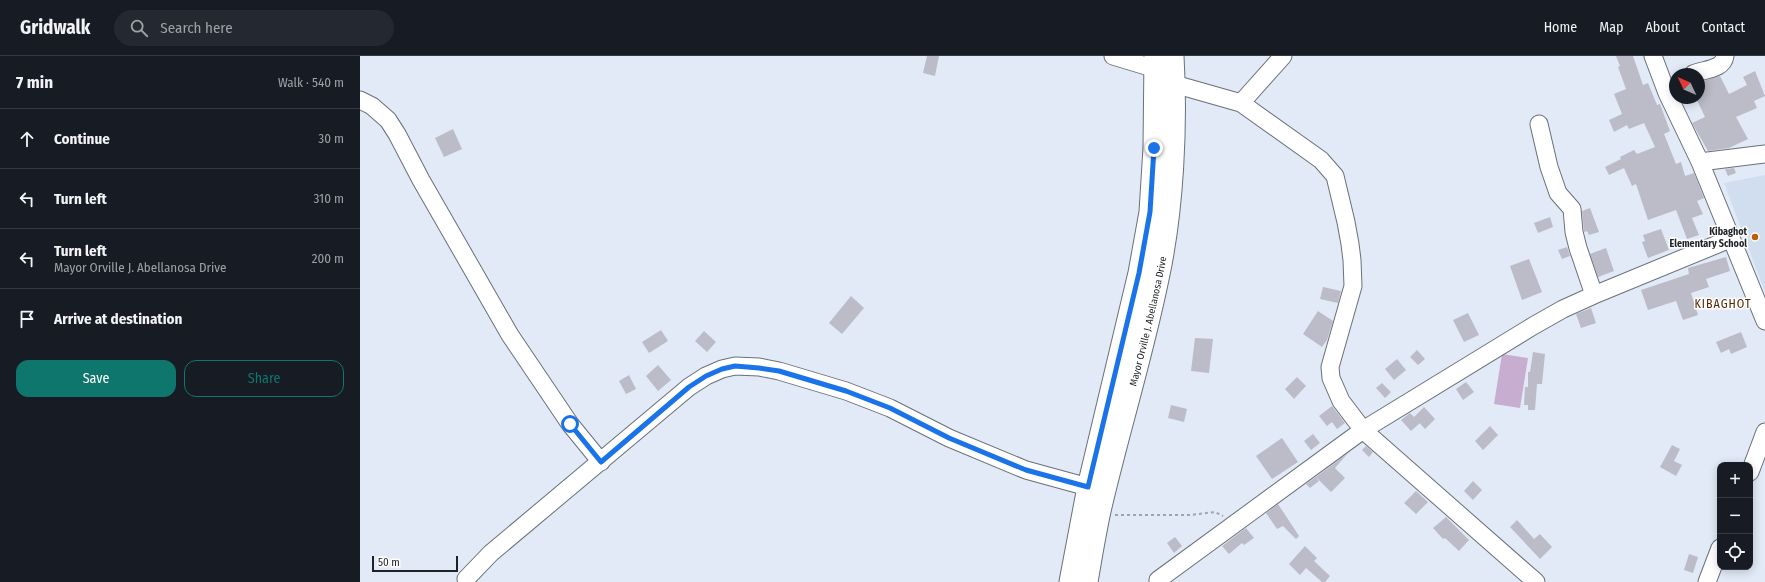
<!DOCTYPE html>
<meta charset="utf-8">
<style>
body{margin:0;font-family:"Fira Sans Condensed",sans-serif;background:#242831;color:#f1f3f6}
.controls{position:absolute;right:12px;bottom:12px;display:grid;overflow:hidden;border-radius:8px;box-shadow:0 2px 10px #0003}
.controls button{width:36px;height:36px;display:grid;place-items:center;padding:0;border:0;border-bottom:1px solid #363941;background:#171b24;color:#f1f3f6;font:20px sans-serif}
.compass{position:absolute;left:1309px;top:12px;width:36px;height:36px;border-radius:50%;background:#171b24;box-shadow:0 2px 10px #0003;rotate:314deg}
.scale{position:absolute;left:12px;bottom:10px;width:86px;box-sizing:border-box;padding-left:4px;border:2px solid #1e2226;border-top:0;font-size:11px;line-height:14px;white-space:nowrap;color:#1e2226;-webkit-text-stroke:3px #fff;paint-order:stroke}
.stop{position:absolute;width:12px;height:12px;margin:-9px;border:3px solid #1a73e8;border-radius:50%;background:#fff}
.stop.end{background:#1a73e8;border-color:#fff;box-shadow:0 1px 4px #0008}
.list{margin:0;padding:0;list-style:none}
h2{display:flex;justify-content:space-between;align-items:center;height:52px;margin:0;padding:0 16px;font-size:17px}
h2 small{font-size:13px;font-weight:400;color:#9ea1a6}
.list li{display:grid;grid-template-columns:26px 1fr auto;gap:12px;align-items:center;box-sizing:border-box;height:60px;padding:0 16px;border-top:1px solid #363941}
.list b{display:block;font-size:15px;white-space:nowrap}
.list p{margin:0;font-size:13px;white-space:nowrap;color:#9ea1a6}
.list em{font-size:13px;font-style:normal;color:#9ea1a6}
.actions{display:flex;gap:8px;padding:12px 16px}
.actions a{flex:1;padding:9px 0;border:1px solid #0f766e;border-radius:12px;text-align:center;font-size:14px;color:#0f766e}
.actions .main{background:#0f766e;color:#fff}
.icon{flex:none;width:22px;height:22px;fill:none;stroke:currentColor;stroke-width:2;stroke-linecap:round;stroke-linejoin:round}
.map{position:relative;flex:none;width:1405px;height:526px;overflow:hidden}
header{display:flex;align-items:center;gap:24px;box-sizing:border-box;height:56px;padding:0 20px;background:#171b24;border-bottom:1px solid #363941}
header strong{font-size:19px}
nav{display:flex;gap:22px;margin-inline-start:auto;font-size:14px}
.search{width:280px;height:36px;background:#242831;display:flex;align-items:center;gap:10px;box-sizing:border-box;padding:0 14px;border-radius:22px;color:#9ea1a6;font-size:15px}
main{display:flex}
aside{flex:1;background:#171b24}
.map>svg:first-child{display:block}
.built{fill:#d0deef}
.green{fill:#c7adcf}
.building{fill:#bcbcc9}
.lines{fill:none;stroke-linecap:round;stroke-linejoin:round}
.minor-casing{stroke:#68707a;stroke-width:19}
.major-casing{stroke:#68707a;stroke-width:23}
.path{stroke:#9da5ae;stroke-width:2;stroke-dasharray:3 3;stroke-linecap:butt}
.minor{stroke:#fff;stroke-width:17}
.major{stroke:#fff;stroke-width:21}
.route{stroke:#1a73e8;stroke-width:5}
.poi-dot{fill:#bb5f09;stroke:#fff;stroke-width:1.5}
.labels{text-anchor:middle;stroke-width:3;stroke-linejoin:round;paint-order:stroke}
.poi-label{font-size:10px;font-weight:bold;fill:#1e2226;stroke:#fff;text-anchor:end}
.street-label{font-size:10px;fill:#1e2226;stroke:#fff}
.quarter-label{font-size:12px;letter-spacing:1px;fill:#532702;stroke:#fff}
</style>
<header>
<strong>Gridwalk</strong>
<div class="search"><svg class="icon" aria-label="search" viewBox="0 0 24 24"><circle cx="10" cy="10" r="6"/><path d="M15 15l6 6"/></svg>Search here</div>
<nav><a>Home</a><a>Map</a><a>About</a><a>Contact</a></nav>
</header>
<main>
<aside>
<h2>7 min<small>Walk · 540 m</small></h2>
<ul class="list">
<li><svg class="icon" aria-label="ahead" viewBox="0 0 24 24"><path d="M12 20V5M6 11l6-6 6 6"/></svg><div><b>Continue</b></div><em>30 m</em></li>
<li><svg class="icon" aria-label="left" viewBox="0 0 24 24"><path d="M17 20v-9H6M10 6l-5 5 5 5"/></svg><div><b>Turn left</b></div><em>310 m</em></li>
<li><svg class="icon" aria-label="left" viewBox="0 0 24 24"><path d="M17 20v-9H6M10 6l-5 5 5 5"/></svg><div><b>Turn left</b><p>Mayor Orville J. Abellanosa Drive</p></div><em>200 m</em></li>
<li><svg class="icon" aria-label="arrive" viewBox="0 0 24 24"><path d="M6 21V4h12l-3 4 3 4H6"/></svg><div><b>Arrive at destination</b></div></li>
</ul>
<div class="actions"><a class="main">Save</a><a>Share</a></div>
</aside>
<div class="map">
<svg width="1405" height="526" viewBox="0 0 1405 526">
<rect width="100%" height="100%" fill="#e1eaf6"/>
<path class="built" d="M 1405,119 L 1405,236 L 1364,127 Z"/>
<path class="green" d="M 1142,298 L 1168,302 L 1160,352 L 1134,348 Z"/>
<path class="building" d="M 567,0 L 579,0 L 575,20 L 563,17 Z
M 1256,0 L 1273,0 L 1283,29 L 1288,27 L 1297,49 L 1300,48 L 1310,75 L 1304,78 L 1316,108 L 1321,106 L 1325,120 L 1334,117 L 1344,142 L 1337,145 L 1343,158 L 1332,162 L 1339,179 L 1327,183 L 1316,154 L 1288,164 L 1276,128 L 1272,130 L 1264,112 L 1249,119 L 1245,111 L 1261,103 L 1260,101 L 1274,94 L 1277,98 L 1295,91 L 1284,67 L 1269,73 L 1267,69 L 1254,76 L 1249,64 L 1262,58 L 1254,38 L 1266,33 L 1258,11 L 1260,10 Z
M 1395,15 L 1405,40 L 1394,45 L 1397,52 L 1376,61 L 1388,83 L 1369,92 L 1348,95 L 1332,67 L 1345,61 L 1336,42 L 1339,42 L 1339,26 L 1360,20 L 1369,38 L 1387,29 L 1383,21 Z
M 93,73 L 102,93 L 84,101 L 75,82 Z
M 1374,112 L 1376,117 L 1368,120 L 1365,113 Z
M 1230,152 L 1239,176 L 1229,179 L 1227,175 L 1224,176 L 1222,155 Z
M 1190,161 L 1193,171 L 1178,177 L 1174,167 Z
M 1301,173 L 1309,194 L 1288,202 L 1282,186 L 1285,185 L 1283,179 Z
M 1207,191 L 1210,200 L 1202,203 L 1198,194 Z
M 1246,192 L 1254,215 L 1238,221 L 1230,198 Z
M 1366,201 L 1370,215 L 1346,223 L 1349,231 L 1331,237 L 1338,259 L 1323,264 L 1316,245 L 1288,254 L 1281,234 L 1329,218 L 1328,212 Z
M 1169,203 L 1182,236 L 1162,244 L 1150,210 Z
M 963,231 L 981,235 L 978,247 L 960,243 Z
M 491,240 L 504,252 L 482,278 L 469,267 Z
M 1231,252 L 1236,267 L 1221,272 L 1216,258 Z
M 958,255 L 973,265 L 967,284 L 962,291 L 943,278 Z
M 1108,257 L 1119,279 L 1104,286 L 1093,264 Z
M 301,274 L 308,285 L 289,297 L 282,286 Z
M 344,275 L 356,286 L 347,296 L 335,285 Z
M 1381,276 L 1387,291 L 1371,298 L 1369,293 L 1361,297 L 1356,286 Z
M 835,282 L 853,283 L 849,317 L 831,315 Z
M 1057,294 L 1065,303 L 1058,309 L 1050,301 Z
M 1173,296 L 1185,298 L 1182,328 L 1177,328 L 1175,354 L 1168,354 L 1168,349 L 1164,349 L 1165,331 L 1168,331 L 1168,316 L 1170,316 Z
M 1037,303 L 1046,314 L 1034,324 L 1025,313 Z
M 298,309 L 311,324 L 298,335 L 286,320 Z
M 269,319 L 276,333 L 266,338 L 259,325 Z
M 937,321 L 946,330 L 934,343 L 925,333 Z
M 1106,326 L 1114,336 L 1103,344 L 1096,333 Z
M 1022,327 L 1031,336 L 1025,342 L 1016,332 Z
M 811,349 L 827,353 L 824,366 L 808,362 Z
M 972,350 L 985,367 L 977,373 L 972,366 L 967,370 L 959,360 Z
M 1064,351 L 1075,363 L 1065,373 L 1054,361 Z
M 1050,357 L 1060,367 L 1051,375 L 1041,364 Z
M 1130,370 L 1138,379 L 1123,394 L 1115,385 Z
M 953,378 L 960,387 L 951,394 L 944,385 Z
M 922,382 L 938,406 L 912,423 L 896,400 Z
M 1312,389 L 1320,393 L 1314,405 L 1322,409 L 1316,420 L 1300,411 Z
M 1006,390 L 1013,396 L 1009,401 L 1002,394 Z
M 988,397 L 975,412 L 985,422 L 971,436 L 956,421 Z
M 956,421 L 959,425 L 950,432 L 946,428 Z
M 1113,425 L 1122,434 L 1113,444 L 1104,435 Z
M 1056,435 L 1068,446 L 1056,458 L 1044,447 Z
M 918,448 L 939,480 L 936,483 L 923,470 L 917,473 L 906,457 Z
M 1086,461 L 1109,484 L 1099,495 L 1085,482 L 1083,483 L 1073,472 Z
M 1157,464 L 1174,483 L 1180,478 L 1192,491 L 1180,503 L 1150,471 Z
M 886,472 L 894,482 L 884,489 L 882,487 L 869,498 L 862,490 Z
M 815,481 L 822,490 L 814,497 L 807,487 Z
M 945,490 L 957,502 L 954,505 L 970,520 L 965,526 L 962,526 L 946,512 L 940,519 L 929,508 Z
M 1329,498 L 1338,501 L 1333,517 L 1324,514 Z"/>
<g class="lines">
<defs>
<path id="minor" d="M 753,0 L 796,13
M 1293,0 L 1307,37 L 1340,106 L 1405,265
M 1333,18 C 1344,13 1363,14 1365,0
M 814,28 L 881,47 L 961,104 L 975,120 L 986,166 L 990,188 L 992,204 L 993,230 L 970,311 L 971,322 L 981,345 L 1003,374 L 1176,526
M 0,44 L 12,50 L 28,64 L 37,78 L 61,124 L 150,279 L 210,368 L 241,406
M 881,47 L 923,0
M 1179,68 L 1189,111 L 1198,137 L 1212,153 L 1214,176 L 1218,192 L 1234,239
M 1340,106 L 1405,98
M 1390,416 L 1405,376
M 106,523 L 131,497 L 329,331 L 346,320 L 362,313 L 375,310 L 399,311 L 419,315 L 486,335 L 530,352 L 589,382 L 666,414 L 728,431
M 798,524 L 1003,374 L 1173,270 L 1203,253 L 1234,239 L 1370,183
M 1347,526 L 1360,492"/>
<g id="major">
<path d="M 710,526 L 728,431 L 779,217 L 790,156 L 794,92 L 795,0"/>
<path id="s1" d="M 727,526 C 731,502 735,478 740,455 C 758,377 782,301 798,223 C 813,154 817,70 813,0"/>
</g>
</defs>
<use href="#minor" class="minor-casing"/>
<use href="#major" class="major-casing"/>
<path class="path" d="M 755,459 L 830,459 L 855,456 L 863,460"/>
<use href="#minor" class="minor"/>
<use href="#major" class="major"/>
</g>
<g class="lines">
<path class="route" d="M 210,368 L 241,406 L 329,331 L 346,320 L 362,313 L 375,310 L 399,312 L 419,315 L 486,335 L 530,352 L 589,382 L 666,414 L 728,431 L 779,217 L 790,156 L 794,92"/>
</g>
<circle class="poi-dot" cx="1395" cy="181" r="4"/>
<g class="labels">
<g class="poi-label">
<text x="1387" y="179">Kibaghot<tspan x="1387" dy="12">Elementary School</tspan></text>
</g>
<g class="street-label">
<text dy="4" stroke="none"><textPath href="#s1" startOffset="268">Mayor Orville J. Abellanosa Drive</textPath></text>
</g>
<g class="quarter-label">
<text x="1363" y="252">KIBAGHOT</text>
</g>
</g>
</svg>
<div class="controls">
<button>+</button>
<button>−</button>
<button><svg class="icon" aria-label="locate" viewBox="0 0 24 24"><circle cx="12" cy="12" r="6"/><path d="M12 2v4M12 18v4M2 12h4M18 12h4"/></svg></button>
</div>
<svg class="compass" viewBox="-18 -18 36 36"><path d="M0-13l5 13h-10z" fill="#e53935"/><path d="M0 13l5-13h-10z" fill="#9ea1a6"/></svg>
<div class="scale">50 m</div>
<div class="stop" style="left:210px;top:368px"></div>
<div class="stop end" style="left:794px;top:92px"></div>
</div>
</main>
